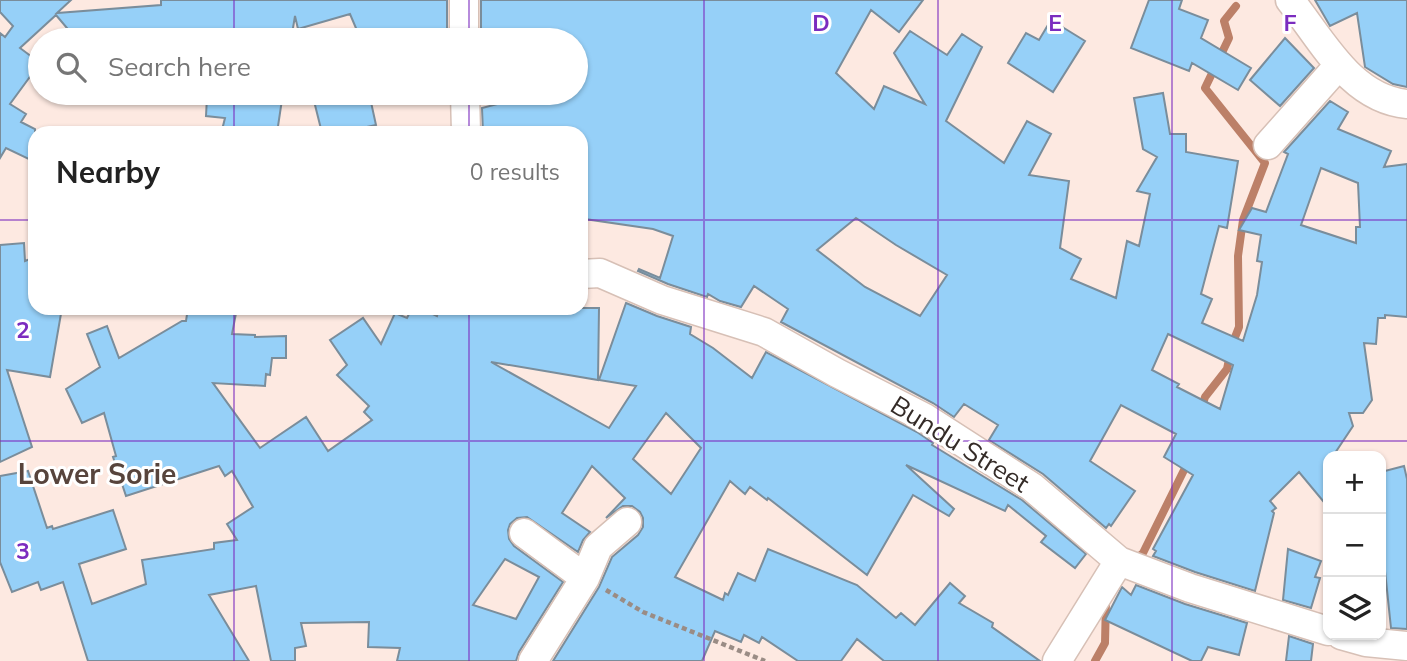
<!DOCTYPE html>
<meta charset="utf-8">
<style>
body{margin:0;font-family:Mulish,sans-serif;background:#f6f6f6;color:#222}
.controls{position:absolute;right:21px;bottom:21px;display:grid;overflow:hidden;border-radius:14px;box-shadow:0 2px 5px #0004}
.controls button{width:63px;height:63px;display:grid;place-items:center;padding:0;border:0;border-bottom:2px solid #e0e0e0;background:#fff;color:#222;font:35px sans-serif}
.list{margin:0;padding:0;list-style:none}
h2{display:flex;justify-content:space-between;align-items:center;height:91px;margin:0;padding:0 28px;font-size:30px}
h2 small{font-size:23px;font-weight:400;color:#767676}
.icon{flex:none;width:38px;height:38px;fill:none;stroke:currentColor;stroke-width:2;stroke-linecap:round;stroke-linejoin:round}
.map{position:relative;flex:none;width:1407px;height:661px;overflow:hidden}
.search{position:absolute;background:#fff;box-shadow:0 2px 5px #0004;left:28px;top:28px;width:560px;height:77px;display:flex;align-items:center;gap:18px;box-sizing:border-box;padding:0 24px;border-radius:38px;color:#767676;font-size:26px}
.panel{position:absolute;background:#fff;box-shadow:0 2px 5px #0004;left:28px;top:126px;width:560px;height:189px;border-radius:21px}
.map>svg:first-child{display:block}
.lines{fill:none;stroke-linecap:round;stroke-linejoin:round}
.stream{stroke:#bc8068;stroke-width:8}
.building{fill:#96d0f8;stroke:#7a8d9b;stroke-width:2;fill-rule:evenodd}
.minor-casing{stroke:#d7c0b6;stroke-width:31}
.path{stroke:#9a8c85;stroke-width:4.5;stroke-dasharray:5 3.5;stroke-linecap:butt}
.minor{stroke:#fff;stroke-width:28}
.grid{fill:none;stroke:#7b2cbf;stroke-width:2;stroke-opacity:0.55}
.labels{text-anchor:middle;stroke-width:6;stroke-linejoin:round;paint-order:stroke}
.street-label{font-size:26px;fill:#342b27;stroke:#fff}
.neighbourhood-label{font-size:28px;font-weight:bold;fill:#57443c;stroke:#fff}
.grid-label{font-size:23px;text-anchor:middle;font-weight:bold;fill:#7b2cbf;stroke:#fff;stroke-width:6;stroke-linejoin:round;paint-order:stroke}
</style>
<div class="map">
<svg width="1407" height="661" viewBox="0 0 1407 661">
<rect width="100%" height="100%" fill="#fde9e1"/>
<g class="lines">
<path class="stream" d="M 1201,411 L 1205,397 L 1227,369 L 1232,345 L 1239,327 L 1238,256 L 1243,220 L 1265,163 L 1205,88 L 1229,38 L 1224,21 L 1236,6
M 1133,561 L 1143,553 L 1189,460
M 1095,661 L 1105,643 L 1106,600"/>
</g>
<path class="building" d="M 0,0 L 71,0 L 57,13 L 161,5 L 161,0 L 447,0 L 447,40 L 361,40 L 350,14 L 298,29 L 295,16 L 291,40 L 77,40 L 56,15 L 20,48 L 40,63 L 10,104 L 26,114 L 21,122 L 35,129 L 35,162 L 6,148 L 0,158 L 0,33 L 5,37 L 13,26 L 0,12 Z
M 481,0 L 923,0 L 899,32 L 871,10 L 836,73 L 874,109 L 884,86 L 925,104 L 894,53 L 910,31 L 947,55 L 962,34 L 982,47 L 946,121 L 1004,163 L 1027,121 L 1051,134 L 1029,175 L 1069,181 L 1060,248 L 1081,259 L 1071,279 L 1116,298 L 1127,241 L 1139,246 L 1150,194 L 1137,191 L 1157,157 L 1143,149 L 1134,98 L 1163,93 L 1170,134 L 1186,134 L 1186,152 L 1238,161 L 1227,228 L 1219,226 L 1201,294 L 1212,299 L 1202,323 L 1243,341 L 1257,295 L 1262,262 L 1257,261 L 1261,235 L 1239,230 L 1252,208 L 1266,212 L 1288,154 L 1284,152 L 1330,101 L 1348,112 L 1338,129 L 1391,151 L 1384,167 L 1407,164 L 1407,317 L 1385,315 L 1385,318 L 1378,318 L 1376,344 L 1364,343 L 1372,400 L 1363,413 L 1349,413 L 1353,426 L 1333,456 L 1328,456 L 1328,507 L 1299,472 L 1270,501 L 1276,508 L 1272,511 L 1274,513 L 1255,591 L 1195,572 L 1153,556 L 1156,551 L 1153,549 L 1193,475 L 1164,457 L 1176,434 L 1121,405 L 1090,461 L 1135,491 L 1111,526 L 1109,524 L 1106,528 L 1043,474 L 989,440 L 998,425 L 964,404 L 954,417 L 933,403 L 781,322 L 788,309 L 754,286 L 741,307 L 720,301 L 708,294 L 707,297 L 668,284 L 638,271 L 639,269 L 660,278 L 673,236 L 653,229 L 585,219 L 581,198 L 581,133 L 483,133 L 482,108 L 540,93 L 576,93 L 576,40 L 481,40 ZM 1321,168 L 1358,183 L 1360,227 L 1356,227 L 1356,243 L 1301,225 ZM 856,218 L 896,245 L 947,275 L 920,316 L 865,287 L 817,250 ZM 1168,334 L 1233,365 L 1220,409 L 1177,387 L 1179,384 L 1152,370 Z
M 1149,0 L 1182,0 L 1179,9 L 1208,20 L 1201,38 L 1251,68 L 1238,90 L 1192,63 L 1189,71 L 1131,48 Z
M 1315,0 L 1407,0 L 1407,87 L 1393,84 L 1365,67 L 1357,13 L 1330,26 Z
M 1051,20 L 1085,41 L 1053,92 L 1008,63 L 1026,33 L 1039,40 Z
M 1285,38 L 1314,68 L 1280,106 L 1250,80 Z
M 213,93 L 283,93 L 277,133 L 236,133 L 222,130 L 225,118 L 206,116 L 207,97 L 214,97 Z
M 312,93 L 369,93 L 376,125 L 339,133 L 322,133 Z
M 24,243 L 25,261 L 35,257 L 35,308 L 62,308 L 50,377 L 7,370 L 32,447 L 0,462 L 0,245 Z
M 626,303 L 657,316 L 691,327 L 690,334 L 713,348 L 752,378 L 766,352 L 917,432 L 933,443 L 932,445 L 1022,500 L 1086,554 L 1075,568 L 1041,542 L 1046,536 L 1008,505 L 1005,511 L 906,465 L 954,509 L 949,516 L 913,495 L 867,575 L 768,498 L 767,500 L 750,487 L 745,494 L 730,481 L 675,577 L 723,600 L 725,593 L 728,595 L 738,573 L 755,581 L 768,549 L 857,585 L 896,618 L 901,613 L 915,625 L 950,583 L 965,596 L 959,603 L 993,623 L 992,627 L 1040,661 L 884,661 L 857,639 L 841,661 L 798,661 L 762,637 L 759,643 L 744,635 L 741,642 L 715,631 L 702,661 L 553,661 L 599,587 L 612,557 L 638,535 L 643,527 L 643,518 L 640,512 L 632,506 L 623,506 L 606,518 L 625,498 L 592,466 L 562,513 L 590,532 L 583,540 L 578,552 L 527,517 L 517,518 L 510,524 L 508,530 L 509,539 L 514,546 L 563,582 L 519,652 L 516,661 L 397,661 L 400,648 L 368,647 L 369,622 L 301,623 L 306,646 L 295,648 L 295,661 L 271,661 L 256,586 L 209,595 L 249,661 L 88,661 L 63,582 L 41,590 L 38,582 L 12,592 L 0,562 L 0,476 L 28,471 L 47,528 L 52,526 L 53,529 L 113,510 L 126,549 L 79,564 L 92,604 L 146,584 L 142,560 L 214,549 L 214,543 L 237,540 L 227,524 L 253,507 L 232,471 L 225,476 L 219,466 L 126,496 L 113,457 L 116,456 L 104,413 L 82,423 L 66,389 L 100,367 L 87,334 L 107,326 L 119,358 L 182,321 L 186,321 L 188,308 L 237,308 L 232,334 L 255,335 L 255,337 L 286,336 L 286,358 L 272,358 L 270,375 L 266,374 L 265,386 L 213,383 L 260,448 L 306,417 L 328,451 L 372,420 L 364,412 L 369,406 L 337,375 L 347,365 L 330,340 L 363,318 L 381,344 L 395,313 L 407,318 L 412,308 L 420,308 L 437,316 L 439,308 L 599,308 L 598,380 L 491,362 L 609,428 L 636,386 L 599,380 ZM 666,413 L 701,448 L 671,494 L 633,459 ZM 505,559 L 539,577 L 516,619 L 473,605 Z
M 1404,466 L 1407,479 L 1407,629 L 1391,628 L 1381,533 L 1381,472 Z
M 1288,549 L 1321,561 L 1315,577 L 1320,578 L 1311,608 L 1283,600 Z
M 1136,585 L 1185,604 L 1247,623 L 1239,655 L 1208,647 L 1201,661 L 1192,661 L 1105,620 L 1122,587 L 1131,595 Z
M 1289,636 L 1313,644 L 1311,661 L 1286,661 Z"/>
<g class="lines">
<defs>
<path id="minor" d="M 464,0 L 464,40
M 1290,0 C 1322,40 1351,99 1407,104
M 465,93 L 466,133
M 1268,145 L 1339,65
M 581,274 L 600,273 L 662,300 L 764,332 L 837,373 L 925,418 L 1032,487 L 1119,561 L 1190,588 L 1328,631
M 524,533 L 585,578
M 1341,635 L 1366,642 L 1407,646
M 533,661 L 585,578 L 598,547 L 627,522
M 1057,661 L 1119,561"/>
</defs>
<use href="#minor" class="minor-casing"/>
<path class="path" d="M 606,590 L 643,612 L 765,661"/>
<use href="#minor" class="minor"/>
</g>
<path class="grid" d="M 234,0 L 234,40M 469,0 L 469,40M 704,0 L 704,661M 938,0 L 938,661M 1172,0 L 1172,661M 234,93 L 234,133M 469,93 L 469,133M 0,220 L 35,220M 581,220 L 1407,220M 234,308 L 234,661M 469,308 L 469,661M 0,441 L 1407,441"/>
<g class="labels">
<g class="street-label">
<text transform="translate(960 444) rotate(32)" y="9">Bundu Street</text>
</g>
<g class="neighbourhood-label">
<text x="97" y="484">Lower Sorie</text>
</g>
</g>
<g class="grid-label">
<text x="821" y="31">D</text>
<text x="1055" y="31">E</text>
<text x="1290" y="31">F</text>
<text x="23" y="338">2</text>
<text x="23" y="559">3</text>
</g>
</svg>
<div class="controls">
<button>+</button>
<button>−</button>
<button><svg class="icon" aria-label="layers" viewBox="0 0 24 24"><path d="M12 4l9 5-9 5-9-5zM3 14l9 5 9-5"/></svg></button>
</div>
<div class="search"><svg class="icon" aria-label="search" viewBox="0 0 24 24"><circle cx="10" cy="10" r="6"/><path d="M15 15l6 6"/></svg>Search here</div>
<section class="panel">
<h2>Nearby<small>0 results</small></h2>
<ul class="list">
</ul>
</section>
</div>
